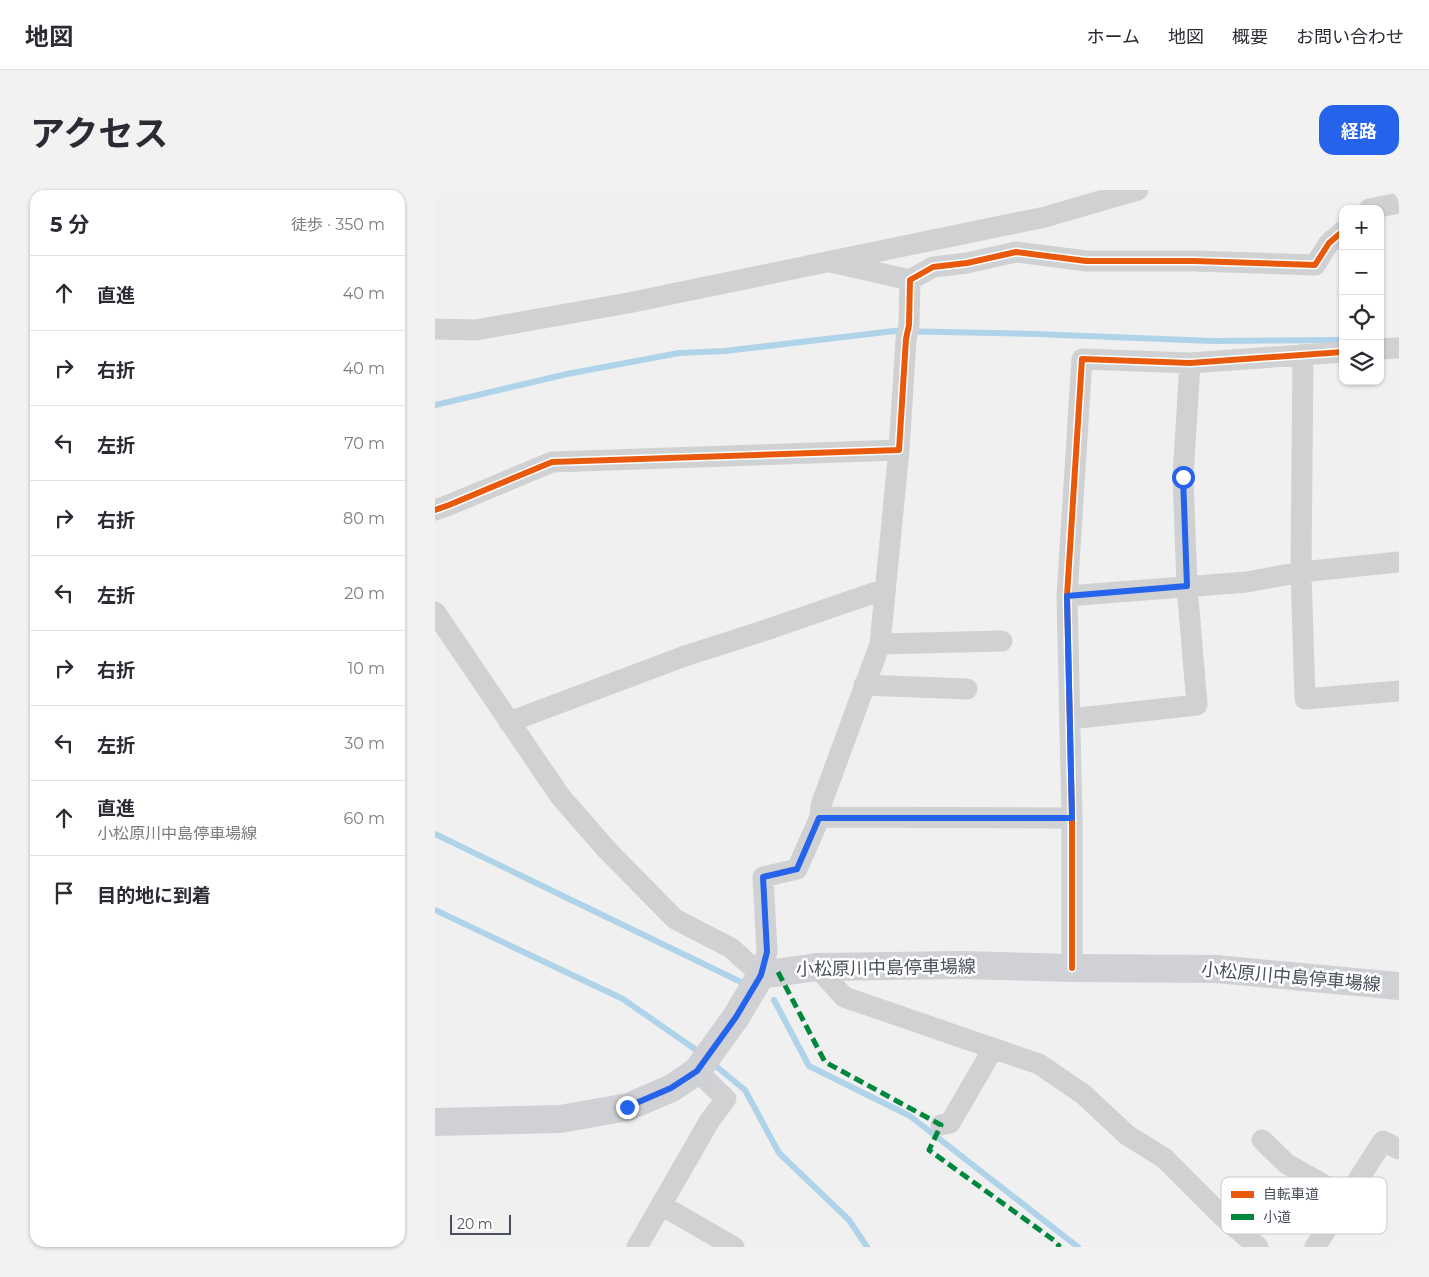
<!DOCTYPE html>
<html lang="ja">
<meta charset="utf-8">
<style>
body{margin:0;font-family:Montserrat,"Noto Sans JP",sans-serif;background:#f2f2f3;color:#2b2b33}
.controls{position:absolute;right:15px;top:15px;display:grid;overflow:hidden;border-radius:10px;box-shadow:0 1px 4px #0004}
.controls button{width:45px;height:45px;display:grid;place-items:center;padding:0;border:0;border-bottom:1px solid #e1e1e2;background:#fff;color:#2b2b33;font:25px sans-serif}
.scale{position:absolute;left:15px;bottom:12px;width:61px;box-sizing:border-box;padding-left:5px;border:2px solid #49505b;border-top:0;font-size:14px;line-height:18px;white-space:nowrap;color:#49505b;-webkit-text-stroke:4px #fff;paint-order:stroke}
.stop{position:absolute;width:15px;height:15px;margin:-11px;border:4px solid #2563eb;border-radius:50%;background:#fff}
.stop.end{background:#2563eb;border-color:#fff;box-shadow:0 1px 5px #0008}
.list{margin:0;padding:0;list-style:none}
h2{display:flex;justify-content:space-between;align-items:center;height:65px;margin:0;padding:0 20px;font-size:21px}
h2 small{font-size:16px;font-weight:400;color:#7c7c81}
.list li{display:grid;grid-template-columns:32px 1fr auto;gap:15px;align-items:center;box-sizing:border-box;height:75px;padding:0 20px;border-top:1px solid #e1e1e2}
.list b{display:block;font-size:19px;white-space:nowrap}
.list p{margin:0;font-size:16px;white-space:nowrap;color:#7c7c81}
.list em{font-size:16px;font-style:normal;color:#7c7c81}
.icon{flex:none;width:28px;height:28px;fill:none;stroke:currentColor;stroke-width:2;stroke-linecap:round;stroke-linejoin:round}
.map{position:relative;flex:none;width:964px;height:1057px;overflow:hidden;border-radius:15px}
header{display:flex;align-items:center;gap:30px;box-sizing:border-box;height:70px;padding:0 25px;background:#fff;border-bottom:1px solid #e1e1e2}
header strong{font-size:24px}
nav{display:flex;gap:28px;margin-inline-start:auto;font-size:18px}
.intro{display:flex;align-items:center;justify-content:space-between;box-sizing:border-box;height:120px;padding:0 30px}
h1{margin:0;font-size:35px}
.button{padding:12px 22px;border-radius:15px;background:#2563eb;color:#fff;font-size:18px;font-weight:700}
main{display:flex;gap:30px;padding:0 30px}
aside{flex:1;background:#fff;border-radius:15px;box-shadow:0 1px 4px #0004}
.map>svg:first-child{display:block}
.lines{fill:none;stroke-linecap:round;stroke-linejoin:round}
.stream{stroke:#afd3e8;stroke-width:6}
.minor{stroke:#cfd1d3;stroke-width:21}
.secondary{stroke:#cfd1d4;stroke-width:28}
.quiet{stroke:#00873e;stroke-width:5;stroke-dasharray:10 5;stroke-linecap:butt}
.cycleway-casing{stroke:#fff;stroke-width:9}
.cycleway{stroke:#e8590c;stroke-width:6}
.route{stroke:#2563eb;stroke-width:6}
.labels{text-anchor:middle;stroke-width:5;stroke-linejoin:round;paint-order:stroke}
.street-label{font-size:18px;fill:#49505b;stroke:#fff}
.key{fill:#fff;stroke:#c8cace;stroke-width:1}
.key-label{font-size:14px;fill:#49505b}
</style>
<header>
<strong>地図</strong>
<nav><a>ホーム</a><a>地図</a><a>概要</a><a>お問い合わせ</a></nav>
</header>
<div class="intro"><h1>アクセス</h1><a class="button">経路</a></div>
<main>
<aside>
<h2>5 分<small>徒歩 · 350 m</small></h2>
<ul class="list">
<li><svg class="icon" aria-label="ahead" viewBox="0 0 24 24"><path d="M12 20V5M6 11l6-6 6 6"/></svg><div><b>直進</b></div><em>40 m</em></li>
<li><svg class="icon" aria-label="right" viewBox="0 0 24 24"><path d="M7 20v-9h11M14 6l5 5-5 5"/></svg><div><b>右折</b></div><em>40 m</em></li>
<li><svg class="icon" aria-label="left" viewBox="0 0 24 24"><path d="M17 20v-9H6M10 6l-5 5 5 5"/></svg><div><b>左折</b></div><em>70 m</em></li>
<li><svg class="icon" aria-label="right" viewBox="0 0 24 24"><path d="M7 20v-9h11M14 6l5 5-5 5"/></svg><div><b>右折</b></div><em>80 m</em></li>
<li><svg class="icon" aria-label="left" viewBox="0 0 24 24"><path d="M17 20v-9H6M10 6l-5 5 5 5"/></svg><div><b>左折</b></div><em>20 m</em></li>
<li><svg class="icon" aria-label="right" viewBox="0 0 24 24"><path d="M7 20v-9h11M14 6l5 5-5 5"/></svg><div><b>右折</b></div><em>10 m</em></li>
<li><svg class="icon" aria-label="left" viewBox="0 0 24 24"><path d="M17 20v-9H6M10 6l-5 5 5 5"/></svg><div><b>左折</b></div><em>30 m</em></li>
<li><svg class="icon" aria-label="ahead" viewBox="0 0 24 24"><path d="M12 20V5M6 11l6-6 6 6"/></svg><div><b>直進</b><p>小松原川中島停車場線</p></div><em>60 m</em></li>
<li><svg class="icon" aria-label="arrive" viewBox="0 0 24 24"><path d="M6 21V4h12l-3 4 3 4H6"/></svg><div><b>目的地に到着</b></div></li>
</ul>
</aside>
<div class="map">
<svg width="964" height="1057" viewBox="0 0 964 1057">
<rect width="100%" height="100%" fill="#f1f0f0"/>
<g class="lines">
<path class="stream" d="M 0,215 L 132,184 L 244,163 L 290,161 L 459,141 L 601,144 L 778,151 L 908,150
M 0,644 L 308,793
M 0,720 L 188,809 L 267,864
M 339,810 L 374,876 L 475,926 L 643,1057
M 276,872 L 310,900 L 344,963 L 414,1030 L 432,1057"/>
<path class="minor" d="M 934,19 L 964,13
M 400,73 L 475,90
M 0,139 L 41,140 L 193,113 L 610,27 L 703,0
M 945,159 L 964,158
M 868,164 L 866,382 L 870,509 L 964,501
M 464,260 L 445,454 L 386,615 L 385,627 L 637,628
M 0,320 L 14,315 L 117,272 L 464,260 L 471,149 L 474,135 L 475,90 L 498,77 L 532,73 L 581,62 L 651,71 L 759,71 L 880,75 L 894,53 L 908,41
M 632,406 L 812,392 L 866,382 L 964,372
M 0,422 L 125,606 L 172,660 L 240,729 L 296,758 L 326,785 L 332,762 L 328,687 L 362,679 L 385,627
M 445,454 L 567,451
M 429,495 L 532,499
M 635,529 L 762,515 L 752,396 L 748,287 L 755,173
M 74,532 L 250,466 L 328,441 L 450,399
M 382,777 L 409,807 L 604,874 L 648,904 L 692,945 L 729,968 L 786,1025 L 823,1057
M 637,778 L 637,628 L 632,406 L 647,169 L 755,173 L 908,162
M 506,935 L 515,933 L 558,859
M 827,950 L 852,974 L 912,1008
M 226,1015 L 299,1057
M 202,1057 L 275,930 L 291,909 L 262,881
M 880,1057 L 948,951 L 964,959"/>
<path class="secondary" d="M 0,932 L 125,929 L 193,917 L 237,898 L 262,881 L 301,827 L 326,785 L 382,777 L 526,775 L 637,778 L 781,779 L 964,796"/>
<path class="quiet" d="M 343,782 L 390,872 L 506,935 L 494,960 L 620,1051 L 625,1057"/>
<defs>
<path id="cycleway" d="M 0,320 L 14,315 L 117,272 L 464,260 L 471,149 L 474,135 L 475,90 L 498,77 L 532,73 L 581,62 L 651,71 L 759,71 L 880,75 L 894,53 L 908,41
M 637,778 L 637,628 L 632,406 L 647,169 L 755,173 L 908,162"/>
</defs>
<use href="#cycleway" class="cycleway-casing"/>
<use href="#cycleway" class="cycleway"/>
</g>
<g class="lines">
<path class="route" d="M 192,917 L 236,898 L 262,881 L 301,827 L 326,785 L 332,762 L 328,687 L 362,679 L 384,628 L 637,628 L 632,406 L 752,396 L 748,287"/>
</g>
<g class="labels">
<g class="street-label">
<text transform="translate(451 778) rotate(-1)" y="6">小松原川中島停車場線</text>
<text transform="translate(856 787) rotate(5)" y="6">小松原川中島停車場線</text>
</g>
</g>
<rect x="786" y="987" width="166" height="57" rx="8" class="key"/>
<rect x="796" y="1001" width="23" height="7" fill="#e8590c"/>
<rect x="796" y="1024" width="23" height="6" fill="#00873e"/>
<g class="key-label">
<text x="828" y="1009">自転車道</text>
<text x="828" y="1032">小道</text>
</g>
</svg>
<div class="controls">
<button>+</button>
<button>−</button>
<button><svg class="icon" aria-label="locate" viewBox="0 0 24 24"><circle cx="12" cy="12" r="6"/><path d="M12 2v4M12 18v4M2 12h4M18 12h4"/></svg></button>
<button><svg class="icon" aria-label="layers" viewBox="0 0 24 24"><path d="M12 4l9 5-9 5-9-5zM3 14l9 5 9-5"/></svg></button>
</div>
<div class="scale">20 m</div>
<div class="stop" style="left:748px;top:287px"></div>
<div class="stop end" style="left:192px;top:917px"></div>
</div>
</main>
